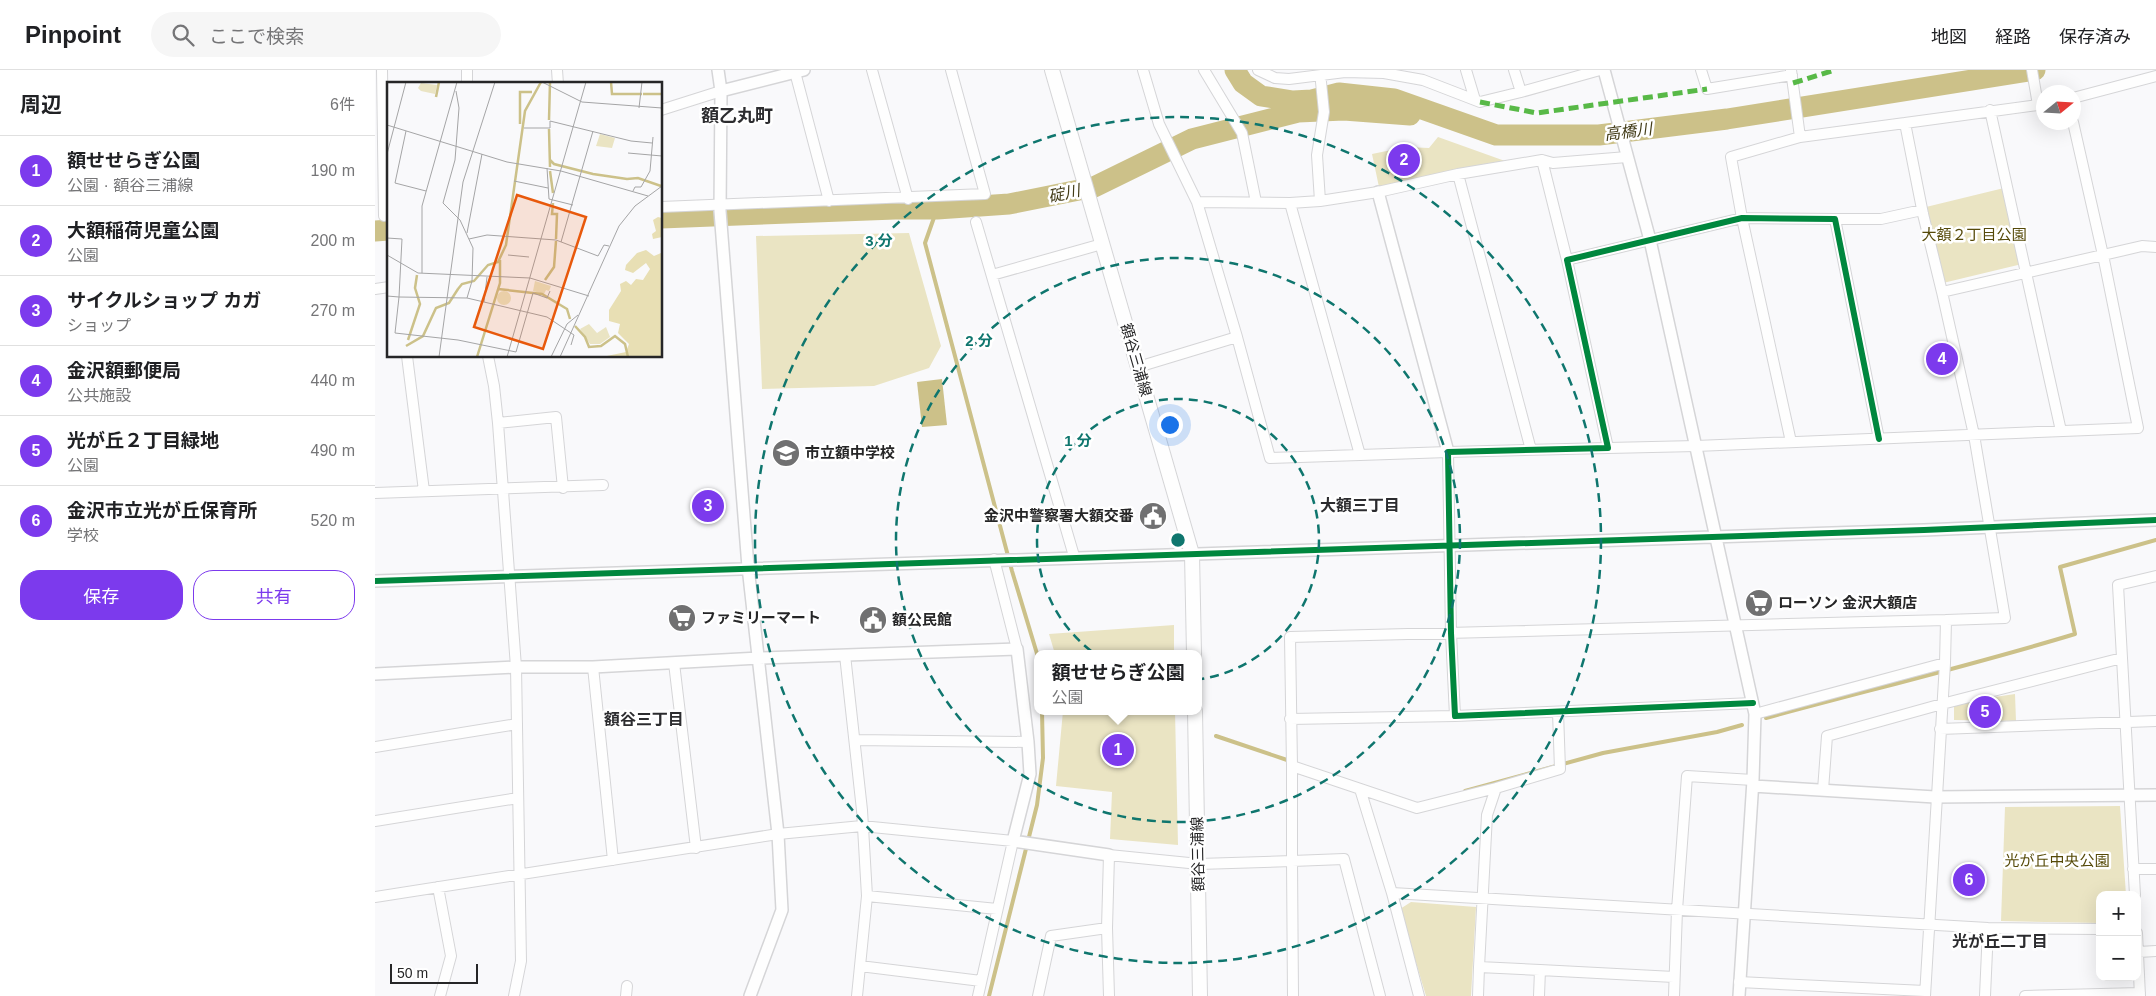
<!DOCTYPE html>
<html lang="ja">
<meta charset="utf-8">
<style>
body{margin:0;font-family:Arial,"Noto Sans JP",sans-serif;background:#f6f6f6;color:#202124}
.controls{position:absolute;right:15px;bottom:15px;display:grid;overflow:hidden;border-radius:10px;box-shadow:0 5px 20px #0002}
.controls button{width:45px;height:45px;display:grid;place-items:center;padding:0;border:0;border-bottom:1px solid #e0e0e0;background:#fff;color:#202124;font:25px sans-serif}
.compass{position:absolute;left:1661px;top:15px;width:45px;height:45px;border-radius:50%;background:#fff;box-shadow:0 5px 20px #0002;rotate:72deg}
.scale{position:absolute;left:15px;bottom:12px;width:88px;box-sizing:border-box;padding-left:5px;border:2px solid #262627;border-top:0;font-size:14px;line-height:18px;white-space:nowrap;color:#262627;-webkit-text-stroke:4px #fff;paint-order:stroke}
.you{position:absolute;left:794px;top:354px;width:18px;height:18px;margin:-12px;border:4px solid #fff;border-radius:50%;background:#1a73e8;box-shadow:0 0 0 8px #1a73e833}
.badge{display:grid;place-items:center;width:32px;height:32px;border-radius:50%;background:#7c3aed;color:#fff;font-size:16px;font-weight:700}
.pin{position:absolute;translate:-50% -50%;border:2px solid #fff;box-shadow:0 1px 5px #0006}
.popup{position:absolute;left:659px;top:580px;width:168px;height:65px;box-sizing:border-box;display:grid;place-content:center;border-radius:10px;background:#fff;filter:drop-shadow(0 1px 4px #0005);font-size:16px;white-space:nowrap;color:#757577}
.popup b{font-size:19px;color:#202124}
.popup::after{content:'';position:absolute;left:50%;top:100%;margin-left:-10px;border:10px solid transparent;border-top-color:#fff}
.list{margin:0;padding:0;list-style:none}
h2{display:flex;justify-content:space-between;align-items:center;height:65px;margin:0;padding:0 20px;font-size:21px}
h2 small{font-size:16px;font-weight:400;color:#757577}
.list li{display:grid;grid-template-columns:32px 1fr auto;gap:15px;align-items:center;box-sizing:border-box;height:70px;padding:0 20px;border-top:1px solid #e0e0e0}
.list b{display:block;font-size:19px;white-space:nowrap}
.list p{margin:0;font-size:16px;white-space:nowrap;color:#757577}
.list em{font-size:16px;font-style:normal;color:#757577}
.actions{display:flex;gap:10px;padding:15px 20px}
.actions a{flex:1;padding:11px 0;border:1px solid #7c3aed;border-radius:20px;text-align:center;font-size:18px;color:#7c3aed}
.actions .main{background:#7c3aed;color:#fff}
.icon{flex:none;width:28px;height:28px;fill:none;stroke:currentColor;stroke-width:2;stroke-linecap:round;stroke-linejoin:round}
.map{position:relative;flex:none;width:1781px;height:926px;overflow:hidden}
header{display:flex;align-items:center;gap:30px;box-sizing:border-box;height:70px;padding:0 25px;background:#fff;border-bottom:1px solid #e0e0e0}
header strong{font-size:24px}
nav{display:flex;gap:28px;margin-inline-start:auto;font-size:18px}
.search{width:350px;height:45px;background:#f6f6f6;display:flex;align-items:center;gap:12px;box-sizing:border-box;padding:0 18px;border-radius:28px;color:#757577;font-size:19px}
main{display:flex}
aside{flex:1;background:#fff}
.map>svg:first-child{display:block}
.green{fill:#eae4c3}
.water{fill:#ccc189}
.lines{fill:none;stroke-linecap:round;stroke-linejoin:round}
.stream{stroke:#ccc189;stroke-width:4}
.river{stroke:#ccc189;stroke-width:21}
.minor-casing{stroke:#d5d5d7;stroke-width:12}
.tertiary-casing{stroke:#d5d5d7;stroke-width:14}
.secondary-casing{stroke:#d5d5d7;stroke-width:16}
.minor{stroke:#fefefe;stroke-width:10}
.tertiary{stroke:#fefefe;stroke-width:11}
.secondary{stroke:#fefefe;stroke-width:14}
.quiet{stroke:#58b947;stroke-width:5;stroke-dasharray:10 5;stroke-linecap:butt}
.cycleway-casing{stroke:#fff;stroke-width:9}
.cycleway{stroke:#00873e;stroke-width:6}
.ring{fill:none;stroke:#0f766e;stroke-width:2.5;stroke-dasharray:9 6}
.labels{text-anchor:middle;stroke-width:5;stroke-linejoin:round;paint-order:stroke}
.park-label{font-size:15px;fill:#564a09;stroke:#fff}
.street-label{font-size:15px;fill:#262627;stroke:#fff}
.poi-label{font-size:15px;font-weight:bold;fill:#262627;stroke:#fff;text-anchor:start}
.water-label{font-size:16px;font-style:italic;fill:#423b17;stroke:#fff}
.neighbourhood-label{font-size:16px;font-weight:bold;fill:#2c2c2f;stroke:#fff}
.quarter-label{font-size:18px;font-weight:bold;fill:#2c2c2f;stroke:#fff}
.inset-river{fill:none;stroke:#ccc189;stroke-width:2.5}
.inset-road{fill:none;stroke:#a5a5a6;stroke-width:1}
.view{fill:#e8590c;fill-opacity:0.15;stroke:#e8590c;stroke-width:2.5}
.inset-edge{fill:none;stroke:#262627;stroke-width:2.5}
.centre{fill:#0f766e;stroke:#fff;stroke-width:2.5}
.ring-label{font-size:15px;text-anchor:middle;font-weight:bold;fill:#0f766e;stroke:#fff;stroke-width:5;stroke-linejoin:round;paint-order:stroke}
</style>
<header>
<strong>Pinpoint</strong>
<div class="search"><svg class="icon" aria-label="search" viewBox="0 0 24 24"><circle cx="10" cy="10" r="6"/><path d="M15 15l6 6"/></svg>ここで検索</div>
<nav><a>地図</a><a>経路</a><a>保存済み</a></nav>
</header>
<main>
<aside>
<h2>周辺<small>6件</small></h2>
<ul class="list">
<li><span class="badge">1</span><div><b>額せせらぎ公園</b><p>公園 · 額谷三浦線</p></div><em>190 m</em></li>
<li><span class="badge">2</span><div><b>大額稲荷児童公園</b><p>公園</p></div><em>200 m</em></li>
<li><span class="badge">3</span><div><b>サイクルショップ カガ</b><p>ショップ</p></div><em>270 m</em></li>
<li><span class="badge">4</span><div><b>金沢額郵便局</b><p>公共施設</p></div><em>440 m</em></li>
<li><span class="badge">5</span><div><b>光が丘２丁目緑地</b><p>公園</p></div><em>490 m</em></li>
<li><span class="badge">6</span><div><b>金沢市立光が丘保育所</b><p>学校</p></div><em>520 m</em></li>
</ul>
<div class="actions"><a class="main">保存</a><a>共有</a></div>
</aside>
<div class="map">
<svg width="1781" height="926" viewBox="0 0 1781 926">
<rect width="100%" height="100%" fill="#f9f9fb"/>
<path class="green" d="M 1063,67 L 1130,91 L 1055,105 L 1004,117 L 997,84 L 1031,77 L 1054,78 Z
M 1629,118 L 1647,194 L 1568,213 L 1551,137 Z
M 534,163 L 566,276 L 554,298 L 499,316 L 387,319 L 381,166 Z
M 799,555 L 799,584 L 680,584 L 674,564 Z
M 1640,624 L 1641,651 L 1579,650 L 1579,633 Z
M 688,641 L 800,641 L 803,775 L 735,769 L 737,722 L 681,716 Z
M 1745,736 L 1751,825 L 1725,825 L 1725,853 L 1626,851 L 1630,737 Z
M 1036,832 L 1101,837 L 1096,926 L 1051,926 L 1025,839 Z"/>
<path class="water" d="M 567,309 L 572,355 L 547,357 L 542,312 Z"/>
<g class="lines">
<path class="stream" d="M 562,139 L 550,173 L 637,501 L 663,587
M 1391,648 C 1494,620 1598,595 1700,564 L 1685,497 L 1781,470
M 841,666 L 915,691
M 1090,721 L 1228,683 L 1342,662 L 1367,655
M 614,926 L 662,735 L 668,688 L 667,641"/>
<path class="river" d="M 860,0 L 868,13 L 886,26 L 918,31 L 937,30 L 964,23 L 1019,29 L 1121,65 L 1224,65 L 1352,49 L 1660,0
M 286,148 L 520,139 L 562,139 L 634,134 L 719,117 L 817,69 L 923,42 L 969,40 L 1035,45
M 0,161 L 14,160"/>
<defs>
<path id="minor" d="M 7,0 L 9,146
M 92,0 L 92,14
M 182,0 L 183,14
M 497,0 L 533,129
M 768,0 L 784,54 L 822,132 L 915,133 L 945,131 L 1003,122 L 1083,104 L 1167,90 L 1192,190
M 829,0 L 867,63 L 881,132
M 883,0 L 900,8 L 914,9 L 970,2 L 1009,3 L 1048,10 L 1105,32 L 1146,22
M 1091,0 L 1100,30
M 1139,0 L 1146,22 L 1225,0
M 1326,0 L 1332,19 L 1417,5
M 1416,0 L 1425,67 L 1530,53 L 1548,144 L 1567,222
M 420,2 L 454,131
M 1698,28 L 1781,6
M 286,40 L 346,21
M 1615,40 L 1686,361
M 1530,53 L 1663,35 L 1657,0
M 1167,90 L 1178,93 L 1252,87
M 1083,104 L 1156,380
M 945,131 L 942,85 L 949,42 L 946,12
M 822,132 L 862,267
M 286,137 L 610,124 L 576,0
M 1460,149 L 1506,149 L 1547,140
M 601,152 L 699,486
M 617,205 L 727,174
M 0,219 L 14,217
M 32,286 L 49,421
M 113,286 L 119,316 L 123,353 L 141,597 L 146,891 L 139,926
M 763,297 L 862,267 L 895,388 L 985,385 L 915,133
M 123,353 L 181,347 L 188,418
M 1416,372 L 1367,148 L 1356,87 L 1425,67
M 1233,378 L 1321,376 L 1763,358 L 1728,185 L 1698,52
M 985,385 L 1073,382
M 0,423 L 228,415
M 619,489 L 642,579
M 1571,550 L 1630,548 L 1599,365 L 1567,222 L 1767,176 L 1781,177
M 470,585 L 487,740 L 492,826 L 482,926
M 299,593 L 321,778
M 218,597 L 238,790
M 1378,633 L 1080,646 L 1076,563 L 1073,382 L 1233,378 L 1192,190 L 1367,148 L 1460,149 L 1504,369
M 1380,644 L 1570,593 L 1550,926
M 915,649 L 1080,646
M 1565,659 L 1781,651
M 480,670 L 653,672
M 0,677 L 142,654
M 917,696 L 915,567 L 1571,550 L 1570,593
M 985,719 L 1017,823
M 1448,720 L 1452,666 L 1567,634 L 1747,588
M 0,751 L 143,728
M 1758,799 L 1781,799
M 63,817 L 76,886 L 65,926
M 1760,825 L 1743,515 L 1781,506
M 492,826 L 622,839
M 0,827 L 403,764 L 487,756 L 638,771 L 603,926
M 732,858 L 734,926
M 1762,863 L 1765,926
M 1764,882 L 1781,881
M 485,896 L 606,911
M 1165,900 L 1299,907
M 1364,912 L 1550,921
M 251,926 L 252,916
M 663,926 L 676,866 L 732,858 L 734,785 L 824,794 L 917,791 L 918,926
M 1005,926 L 969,789 L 917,791 L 917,696 L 1042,738 L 1121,718
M 1044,926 L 1017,823 L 1613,858 L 1725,859
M 1103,926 L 1104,897
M 1164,926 L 1165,900 L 1104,897 L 1112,745 L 1121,718 L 1185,699 L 1183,642
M 1299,926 L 1302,840 L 1312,706 L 1378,710
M 1610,926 L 1613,858
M 1650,926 L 1765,923"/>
<path id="tertiary" d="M 343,0 L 346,21 L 429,0
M 1229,0 L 1275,170 L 1380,644 L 1378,710 L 1364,926
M 346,21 L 345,141 L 373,497 L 403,764 L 407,840 L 375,926
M 1003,122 L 1073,382
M 0,511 L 1549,460 L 1781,450
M 0,604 L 141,597 L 218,597 L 384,588 L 642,579 L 653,672 L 655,704 L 638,771 L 734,785
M 1378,716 L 1560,727 L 1781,725"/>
<path id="secondary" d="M 677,0 L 817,484 L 819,584
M 820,641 L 825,926"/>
</defs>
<use href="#minor" class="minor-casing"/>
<use href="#tertiary" class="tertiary-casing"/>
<use href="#secondary" class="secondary-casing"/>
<use href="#minor" class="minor"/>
<use href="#tertiary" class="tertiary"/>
<use href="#secondary" class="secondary"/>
<path class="quiet" d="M 1418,13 L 1460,0
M 1105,32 L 1162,43 L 1332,19"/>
<defs>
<path id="cycleway" d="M 0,511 L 1549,460 L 1781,450
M 1378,633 L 1080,646 L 1076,563 L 1073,382 L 1233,378 L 1192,190 L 1367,148 L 1460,149 L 1504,369"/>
</defs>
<use href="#cycleway" class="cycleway-casing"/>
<use href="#cycleway" class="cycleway"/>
</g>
<g class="ring">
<circle cx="803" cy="470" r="141"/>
<circle cx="803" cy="470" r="282"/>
<circle cx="803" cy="470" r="423"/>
</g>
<defs>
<symbol id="school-disc" viewBox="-11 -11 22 22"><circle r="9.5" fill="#707071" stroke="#fff"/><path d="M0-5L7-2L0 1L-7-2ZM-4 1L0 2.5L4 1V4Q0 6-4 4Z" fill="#fff"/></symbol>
<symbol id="civic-disc" viewBox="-11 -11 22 22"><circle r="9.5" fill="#707071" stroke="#fff"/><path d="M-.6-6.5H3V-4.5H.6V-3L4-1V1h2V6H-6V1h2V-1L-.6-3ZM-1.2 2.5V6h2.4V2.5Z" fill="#fff"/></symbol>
<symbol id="supermarket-disc" viewBox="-11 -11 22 22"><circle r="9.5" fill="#707071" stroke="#fff"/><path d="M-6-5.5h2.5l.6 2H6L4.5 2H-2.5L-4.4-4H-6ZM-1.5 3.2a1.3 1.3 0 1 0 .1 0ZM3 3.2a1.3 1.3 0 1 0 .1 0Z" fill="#fff"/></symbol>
</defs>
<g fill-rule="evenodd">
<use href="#school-disc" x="395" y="367" width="32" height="32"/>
<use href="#civic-disc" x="762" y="430" width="32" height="32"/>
<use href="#supermarket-disc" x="1368" y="517" width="32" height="32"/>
<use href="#supermarket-disc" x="291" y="532" width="32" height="32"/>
<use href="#civic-disc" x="482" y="534" width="32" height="32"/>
</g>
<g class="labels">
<g class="park-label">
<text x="1599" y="170">大額２丁目公園</text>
<text x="1682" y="796">光が丘中央公園</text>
</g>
<g class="street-label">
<text transform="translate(761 290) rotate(74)" y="5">額谷三浦線</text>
<text transform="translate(823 784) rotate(-91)" y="5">額谷三浦線</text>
</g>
<g class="poi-label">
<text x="430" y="388">市立額中学校</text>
<text x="759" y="451" text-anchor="end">金沢中警察署大額交番</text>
<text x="1403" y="538">ローソン 金沢大額店</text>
<text x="326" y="553">ファミリーマート</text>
<text x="517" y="555">額公民館</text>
</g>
<g class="water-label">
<text transform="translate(1253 61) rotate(-7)" y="6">高橋川</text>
<text transform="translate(689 123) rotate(-12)" y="6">碇川</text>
</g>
<g class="neighbourhood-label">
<text x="985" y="441">大額三丁目</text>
<text x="269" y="655">額谷三丁目</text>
<text x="1625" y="877">光が丘二丁目</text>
</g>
<g class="quarter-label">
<text x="362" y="52">額乙丸町</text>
</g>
</g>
<g transform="translate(12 12)">
<rect width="275" height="275" fill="#f9f9fb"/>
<path d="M 34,1 L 50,3 L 48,12 L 34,9 L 31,6 ZM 213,52 L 228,56 L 225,66 L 209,64 ZM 148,199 L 164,204 L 162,209 L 159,208 L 157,212 L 146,209 ZM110 216a7 7 0 1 1 14 0a7 7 0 1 1-14 0ZM 202,242 L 210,251 L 219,245 L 223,255 L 213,262 L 203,262 L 193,247 Z" fill="#eae4c3"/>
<path d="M 271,135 L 275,136 L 275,155 L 266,157 L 265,152 L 269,149 L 266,138 ZM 275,160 L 275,275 L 215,275 L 239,270 L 242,262 L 231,251 L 233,242 L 222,239 L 222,228 L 234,209 L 233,202 L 239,199 L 244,203 L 249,197 L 256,198 L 263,187 L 259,181 L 246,191 L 238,188 L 239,183 L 250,171 L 259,168 L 267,174 L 274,171 Z" fill="#e8dfb4"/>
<path class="inset-river" d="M 224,0 L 225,12 L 255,12M 256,12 L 275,12M 49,15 L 52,0M 162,38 L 163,0M 133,42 L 133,10 L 145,10M 162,47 L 163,85M 163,78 L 167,82 L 206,92 L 240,97 L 251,96 L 274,104M 163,89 L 166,111M 166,121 L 165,132 L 170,132 L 169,157M 158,198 L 167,185 L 169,159M 71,207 L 75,202 L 87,199 L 101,183 L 111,180 L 119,163 L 138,29 L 154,0M 111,207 L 155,212 L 180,227 L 183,237M 188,244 L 198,255 L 202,265 L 214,264 L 228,254 L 238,262 L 241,275M 21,258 L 33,222 L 28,206 L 30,193M 19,264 L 36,254 L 49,226 L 62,221 L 71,207M 90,275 L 113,201 L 113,178"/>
<path class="inset-road" d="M 155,0 L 195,20 L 275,26M 69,9 L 72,26 L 68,78 L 56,121 L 73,138 L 86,166 L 85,199 L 80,216M 252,26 L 255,0M 0,43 L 120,80 L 174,89 L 261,114M 137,46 L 163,46 L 163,39 L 244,59 L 265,61M 19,49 L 8,101 L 39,109M 241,71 L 275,74M 0,72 L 19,0M 160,86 L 162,117 L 186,123M 127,99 L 161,106M 246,109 L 248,105 L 254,105 L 263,89 L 266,55M 80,151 L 95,72M 0,156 L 15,157 L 12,215 L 80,216 L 97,220 L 100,195M 82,157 L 100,153 L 169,158 L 211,174 L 217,163 L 222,164M 174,160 L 206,49M 0,173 L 31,191 L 143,196 L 202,214M 121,173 L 142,175M 35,191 L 35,124 L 70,0M 0,214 L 12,215 L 8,251 L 71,258 L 129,270 L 146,211 L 160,216 L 163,209M 97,220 L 160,235 L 187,253 L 184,263M 52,275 L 76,100 L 108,0M 120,275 L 199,0M 164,275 L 180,242 L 191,233M 173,275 L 232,144 L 248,124 L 275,104"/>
<path class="view" d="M 130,113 L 199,135 L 156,267 L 87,245 Z"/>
<rect width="275" height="275" class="inset-edge"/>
</g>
<circle cx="803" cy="470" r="8" class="centre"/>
<g class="ring-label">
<text x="504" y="176">3 分</text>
<text x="604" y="276">2 分</text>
<text x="703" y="376">1 分</text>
</g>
</svg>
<div class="controls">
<button>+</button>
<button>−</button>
</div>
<svg class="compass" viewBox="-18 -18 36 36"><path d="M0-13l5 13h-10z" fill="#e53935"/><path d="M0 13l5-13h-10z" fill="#757577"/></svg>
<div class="scale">50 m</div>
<div class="you"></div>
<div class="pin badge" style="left:743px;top:680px">1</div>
<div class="popup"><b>額せせらぎ公園</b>公園</div>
<div class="pin badge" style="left:1029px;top:90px">2</div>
<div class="pin badge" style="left:333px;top:436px">3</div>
<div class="pin badge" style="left:1567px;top:289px">4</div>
<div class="pin badge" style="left:1610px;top:642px">5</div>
<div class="pin badge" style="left:1594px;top:810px">6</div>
</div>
</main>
